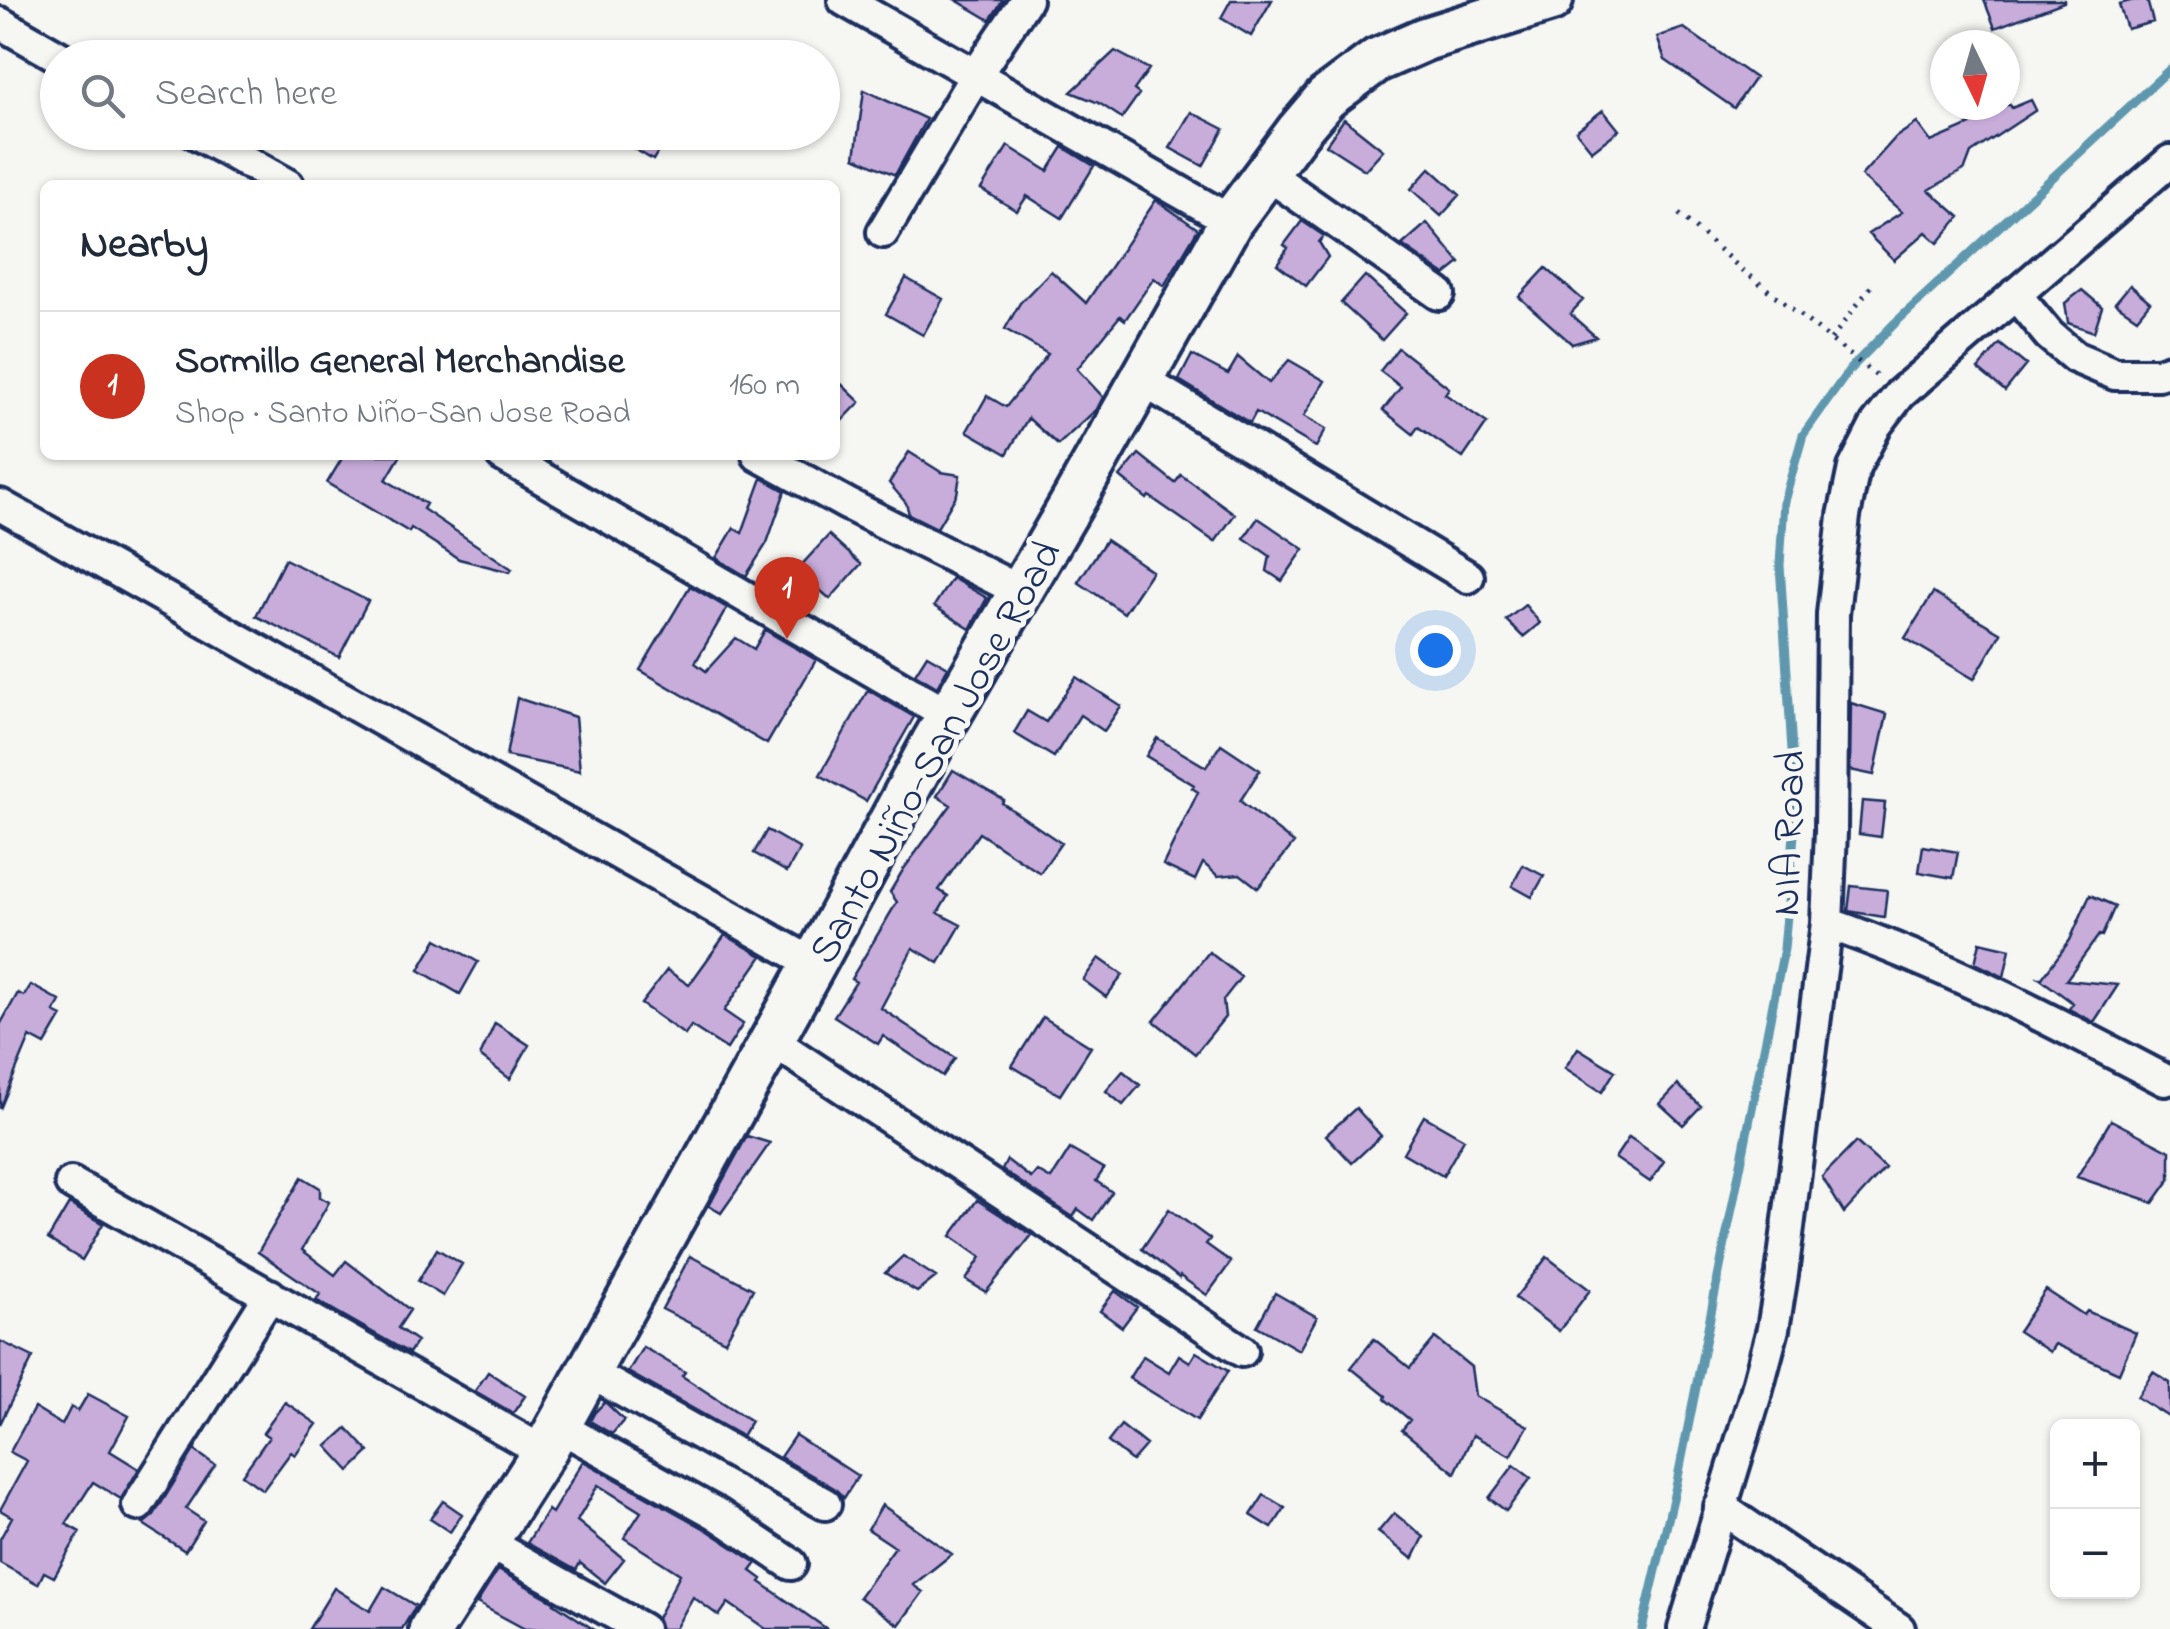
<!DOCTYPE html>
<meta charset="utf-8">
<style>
body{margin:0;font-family:"Indie Flower",sans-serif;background:#f2f2f3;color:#1f2937}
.controls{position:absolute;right:30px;bottom:30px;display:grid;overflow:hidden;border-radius:15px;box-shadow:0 2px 8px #0004}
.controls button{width:90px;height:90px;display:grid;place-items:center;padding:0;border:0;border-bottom:2px solid #e0e1e3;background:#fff;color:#1f2937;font:50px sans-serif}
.compass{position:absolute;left:1930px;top:30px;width:90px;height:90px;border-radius:50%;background:#fff;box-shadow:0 2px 8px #0004;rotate:175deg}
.you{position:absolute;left:1435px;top:650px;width:35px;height:35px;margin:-25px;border:8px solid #fff;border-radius:50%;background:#1a73e8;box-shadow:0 0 0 15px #1a73e833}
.badge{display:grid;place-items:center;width:65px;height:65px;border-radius:50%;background:#c8321e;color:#fff;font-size:32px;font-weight:700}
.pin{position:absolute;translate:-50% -82px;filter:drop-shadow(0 2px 5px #0008)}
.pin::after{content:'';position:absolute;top:52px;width:35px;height:30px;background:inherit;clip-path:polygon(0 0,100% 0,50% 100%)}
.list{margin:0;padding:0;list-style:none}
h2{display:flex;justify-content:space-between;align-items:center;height:130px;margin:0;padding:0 40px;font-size:42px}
h2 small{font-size:32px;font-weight:400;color:#747a83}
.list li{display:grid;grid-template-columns:65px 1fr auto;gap:30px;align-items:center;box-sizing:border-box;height:150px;padding:0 40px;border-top:2px solid #e0e1e3}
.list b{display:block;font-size:38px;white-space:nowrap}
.list p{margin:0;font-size:32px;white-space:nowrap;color:#747a83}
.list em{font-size:32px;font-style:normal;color:#747a83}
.icon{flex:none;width:55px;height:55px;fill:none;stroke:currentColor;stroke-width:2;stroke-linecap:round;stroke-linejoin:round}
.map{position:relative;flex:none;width:2170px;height:1629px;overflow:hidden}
.search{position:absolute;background:#fff;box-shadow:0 2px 8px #0004;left:40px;top:40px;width:800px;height:110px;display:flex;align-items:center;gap:25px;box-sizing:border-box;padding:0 35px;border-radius:55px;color:#747a83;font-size:38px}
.panel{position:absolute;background:#fff;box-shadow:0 2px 8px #0004;left:40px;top:180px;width:800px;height:280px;border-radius:15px}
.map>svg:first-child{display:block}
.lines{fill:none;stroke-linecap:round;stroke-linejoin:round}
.stream{stroke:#5f98ae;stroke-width:9}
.building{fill:#c8addb;stroke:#1b2f5e;stroke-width:2.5}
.street-casing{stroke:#1b2f5e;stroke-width:38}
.secondary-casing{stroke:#1b2f5e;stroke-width:50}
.path{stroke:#1b2f5e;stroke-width:5;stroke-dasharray:2.5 8;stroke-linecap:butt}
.street{stroke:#f6f6f2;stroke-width:30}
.secondary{stroke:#f6f6f2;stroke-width:42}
.labels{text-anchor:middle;stroke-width:10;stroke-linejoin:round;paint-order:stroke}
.street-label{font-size:42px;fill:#1b2f5e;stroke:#f6f6f2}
</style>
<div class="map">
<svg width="2170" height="1629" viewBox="0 0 2170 1629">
<rect width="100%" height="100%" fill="#f6f6f2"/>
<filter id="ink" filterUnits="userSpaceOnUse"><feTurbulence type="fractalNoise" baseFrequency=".01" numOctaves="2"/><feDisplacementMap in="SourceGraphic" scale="20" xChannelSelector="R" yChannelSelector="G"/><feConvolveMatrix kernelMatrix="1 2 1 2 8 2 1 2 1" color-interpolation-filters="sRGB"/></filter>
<g filter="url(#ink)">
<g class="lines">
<path class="stream" d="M 1642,1629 L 1677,1482 L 1784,949 L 1796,812 L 1780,565 L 1784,501 L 1803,435 L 1850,369 L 1895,323 L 2170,69"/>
</g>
<path class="building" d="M 956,0 L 1003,0 L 990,20 Z
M 1231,0 L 1272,0 L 1251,36 L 1221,18 Z
M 1984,0 L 2064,0 L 2064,2 L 1995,28 Z
M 2134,0 L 2147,0 L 2153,22 L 2127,29 L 2119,4 Z
M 1684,28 L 1755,78 L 1734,108 L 1665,60 L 1657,37 Z
M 1115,51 L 1149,69 L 1134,90 L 1139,94 L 1122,118 L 1099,103 L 1071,92 Z
M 864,90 L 926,119 L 895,175 L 855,157 Z
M 2031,100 L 2036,110 L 1971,153 L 1965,169 L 1929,190 L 1960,217 L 1938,243 L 1926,232 L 1894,260 L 1868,234 L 1902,212 L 1861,176 L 1896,137 L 1917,123 L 1931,142 L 1980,121 L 1969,105 L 2010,105 L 2012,108 Z
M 1603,110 L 1619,130 L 1592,151 L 1576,131 Z
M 1191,112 L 1224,129 L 1203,166 L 1170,148 Z
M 1344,119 L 1383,150 L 1365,170 L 1326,145 Z
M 606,132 L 670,132 L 653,160 Z
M 1008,146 L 1048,171 L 1063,147 L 1094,166 L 1062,218 L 1027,196 L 1017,211 L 981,189 Z
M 1430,168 L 1460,195 L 1441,216 L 1411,189 Z
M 1156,200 L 1198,229 L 1164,286 L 1154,278 L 1125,320 L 1120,316 L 1077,369 L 1103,397 L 1097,409 L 1058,445 L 1028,418 L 1007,454 L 967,431 L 987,396 L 1006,407 L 1048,354 L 1005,329 L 1020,303 L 1051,271 L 1086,303 Z
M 1302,221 L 1324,236 L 1319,242 L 1328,257 L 1306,286 L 1277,264 L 1288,248 L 1284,245 Z
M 1427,223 L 1460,263 L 1445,275 L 1402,245 Z
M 1546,268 L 1583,300 L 1570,314 L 1596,337 L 1572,344 L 1519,297 Z
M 1365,276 L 1406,313 L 1382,340 L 1341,303 Z
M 906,278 L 943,299 L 923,335 L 886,314 Z
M 2130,285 L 2150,302 L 2137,318 L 2115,303 Z
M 2082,290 L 2102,307 L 2094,332 L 2068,323 L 2065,303 Z
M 2000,344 L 2026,365 L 2005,391 L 1978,369 Z
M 1398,348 L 1449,388 L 1445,394 L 1487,423 L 1463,458 L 1418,427 L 1413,434 L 1383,410 L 1401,387 L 1380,371 Z
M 1192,355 L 1228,374 L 1238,357 L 1269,383 L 1289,360 L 1325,381 L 1304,416 L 1326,429 L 1316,447 L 1256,412 L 1250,423 L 1179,380 Z
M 835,378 L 860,402 L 835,428 Z
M 909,452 L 941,472 L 960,475 L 957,494 L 937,528 L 909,514 L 906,503 L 889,483 Z
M 1139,454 L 1175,483 L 1181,475 L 1235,514 L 1215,542 L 1149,496 L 1147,499 L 1120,477 Z
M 344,455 L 401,455 L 386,480 L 426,504 L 423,509 L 512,569 L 510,572 L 459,559 L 411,528 L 409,532 L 327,483 Z
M 762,478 L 785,491 L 767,543 L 746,576 L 716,558 L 734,528 L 742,533 Z
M 1258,518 L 1304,549 L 1282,581 L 1267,571 L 1270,556 L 1244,538 Z
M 829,535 L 861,564 L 830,599 L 797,570 Z
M 1106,540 L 1152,571 L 1124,613 L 1078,582 Z
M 285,559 L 368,601 L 339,657 L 256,616 Z
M 952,578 L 987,598 L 970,629 L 934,606 Z
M 690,586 L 727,608 L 695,663 L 706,671 L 736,638 L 754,649 L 765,630 L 816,660 L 767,744 L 640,670 Z
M 1933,593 L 2001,633 L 1974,679 L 1905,638 Z
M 1525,605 L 1540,623 L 1523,637 L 1506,620 Z
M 927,655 L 948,667 L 937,687 L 915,674 Z
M 1076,677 L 1121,706 L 1104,731 L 1080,715 L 1054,757 L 1014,733 L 1027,711 L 1046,722 Z
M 868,690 L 914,717 L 866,801 L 820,775 Z
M 517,698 L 575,717 L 580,771 L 506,756 Z
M 1851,703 L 1887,714 L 1874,775 L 1850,770 Z
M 1157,738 L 1206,767 L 1221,744 L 1260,770 L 1240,801 L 1294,843 L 1258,888 L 1240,874 L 1218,876 L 1203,863 L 1195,880 L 1163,865 L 1198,792 L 1192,788 L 1194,785 L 1146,756 Z
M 953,770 L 1004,800 L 1002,803 L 1061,843 L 1040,873 L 979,833 L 939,890 L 948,896 L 938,913 L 961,925 L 939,963 L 913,948 L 881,1008 L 955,1058 L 943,1076 L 883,1036 L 878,1044 L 834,1016 L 856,982 L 851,979 L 897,902 L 890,892 L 903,870 L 951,805 L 937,796 Z
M 1862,801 L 1885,803 L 1881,837 L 1859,834 Z
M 767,830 L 800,849 L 787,872 L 754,853 Z
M 1923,846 L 1958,852 L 1953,878 L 1919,872 Z
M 1523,865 L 1544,876 L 1532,897 L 1512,886 Z
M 1851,886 L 1887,890 L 1884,917 L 1848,911 Z
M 2090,895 L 2115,906 L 2102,936 L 2099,935 L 2066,980 L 2118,985 L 2094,1022 L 2069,1009 L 2073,1003 L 2039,978 L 2042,978 L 2070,940 Z
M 725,935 L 762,956 L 724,1011 L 743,1024 L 727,1049 L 691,1026 L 685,1035 L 641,1004 L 667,970 L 689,985 Z
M 437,939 L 478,962 L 460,994 L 419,970 Z
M 1980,942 L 2010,949 L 2004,977 L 1975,963 Z
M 1209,952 L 1241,977 L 1223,1000 L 1225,1017 L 1195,1054 L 1154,1021 Z
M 1099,958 L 1123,975 L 1106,997 L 1083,980 Z
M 31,985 L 60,1001 L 54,1012 L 62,1016 L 45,1045 L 30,1037 L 0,1109 L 0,1025 L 18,993 L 24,996 Z
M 1043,1017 L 1091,1047 L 1060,1095 L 1012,1066 Z
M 495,1023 L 529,1045 L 510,1079 L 480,1056 Z
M 1578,1048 L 1615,1071 L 1602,1092 L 1565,1068 Z
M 1123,1071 L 1140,1085 L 1123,1105 L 1106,1091 Z
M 1678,1085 L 1701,1106 L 1683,1125 L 1660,1104 Z
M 1356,1108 L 1381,1136 L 1352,1163 L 1326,1135 Z
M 1424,1116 L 1464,1139 L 1443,1176 L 1403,1153 Z
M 2111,1120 L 2170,1151 L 2170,1179 L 2153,1203 L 2077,1177 Z
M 747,1136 L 770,1143 L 721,1213 L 709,1206 Z
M 1629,1137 L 1664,1161 L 1650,1182 L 1615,1158 Z
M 1856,1142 L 1885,1168 L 1844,1213 L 1822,1177 Z
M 1070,1149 L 1104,1169 L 1096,1181 L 1112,1192 L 1093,1220 L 1078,1209 L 1073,1217 L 1002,1170 L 1007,1160 L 1031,1178 L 1037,1171 L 1051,1179 Z
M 302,1177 L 320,1188 L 320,1197 L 329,1202 L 302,1250 L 335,1275 L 346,1261 L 410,1310 L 398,1328 L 417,1341 L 409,1353 L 316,1300 L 320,1294 L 258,1252 Z
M 977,1200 L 1032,1235 L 986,1292 L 966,1280 L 981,1257 L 951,1236 Z
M 69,1204 L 103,1224 L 82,1260 L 48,1239 Z
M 1169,1209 L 1210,1239 L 1206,1244 L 1231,1262 L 1207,1295 L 1180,1276 L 1179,1278 L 1142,1249 Z
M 437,1249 L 462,1264 L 443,1296 L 418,1281 Z
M 690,1256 L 753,1289 L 725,1341 L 662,1309 Z
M 903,1256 L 936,1277 L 917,1292 L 885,1273 Z
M 1547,1257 L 1590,1290 L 1559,1331 L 1515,1298 Z
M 2046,1290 L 2084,1315 L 2087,1311 L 2136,1333 L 2119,1373 L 2055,1344 L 2050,1352 L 2018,1331 Z
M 1115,1291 L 1137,1307 L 1122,1327 L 1100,1311 Z
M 1275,1293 L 1317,1317 L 1299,1350 L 1257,1326 Z
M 1435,1338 L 1471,1367 L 1475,1396 L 1528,1426 L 1511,1456 L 1473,1435 L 1455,1473 L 1402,1430 L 1410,1420 L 1385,1399 L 1386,1396 L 1351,1368 L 1374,1339 L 1410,1368 Z
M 0,1341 L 33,1357 L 0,1424 Z
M 643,1347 L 685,1372 L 682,1376 L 751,1421 L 742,1436 L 628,1372 Z
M 1196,1352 L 1228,1371 L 1197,1420 L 1129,1378 L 1143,1356 L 1169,1372 L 1179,1355 L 1190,1362 Z
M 488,1372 L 525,1396 L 513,1413 L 475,1391 Z
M 2153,1372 L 2170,1383 L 2170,1418 L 2137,1397 Z
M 88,1394 L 129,1416 L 110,1451 L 139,1469 L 121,1499 L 93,1482 L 66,1524 L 80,1532 L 54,1577 L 44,1572 L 38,1584 L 0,1563 L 0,1539 L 12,1517 L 0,1510 L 27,1461 L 10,1452 L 34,1408 L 62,1425 L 71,1407 L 78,1411 Z
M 285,1402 L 317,1424 L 295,1455 L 291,1452 L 263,1490 L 242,1475 L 269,1437 L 263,1433 Z
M 605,1402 L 624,1420 L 612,1434 L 590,1421 L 595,1412 Z
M 1121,1425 L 1146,1445 L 1132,1461 L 1108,1442 Z
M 347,1428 L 369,1452 L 350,1471 L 327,1446 Z
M 795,1435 L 858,1476 L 844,1498 L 834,1488 L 780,1457 Z
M 194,1450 L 215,1465 L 186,1509 L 204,1521 L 185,1551 L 143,1524 L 154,1515 Z
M 583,1461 L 707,1530 L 757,1563 L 751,1571 L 762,1579 L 760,1582 L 827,1629 L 766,1629 L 728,1603 L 719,1616 L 693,1597 L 675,1629 L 661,1629 L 657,1618 L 680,1574 L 624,1538 L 641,1512 L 598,1485 L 577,1521 L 624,1559 L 605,1583 L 580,1563 L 576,1570 L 527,1543 L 548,1510 L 552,1513 Z
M 1514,1465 L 1531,1478 L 1506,1511 L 1489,1498 Z
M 1264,1495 L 1285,1508 L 1272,1528 L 1251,1515 Z
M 443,1501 L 462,1514 L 450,1532 L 430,1519 Z
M 882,1505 L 952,1554 L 913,1585 L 923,1592 L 899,1625 L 859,1597 L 895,1547 L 868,1529 Z
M 1394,1513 L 1424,1537 L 1413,1559 L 1378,1532 Z
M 498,1570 L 555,1602 L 554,1603 L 593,1629 L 525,1629 L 477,1603 Z
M 384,1587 L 416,1606 L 402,1629 L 309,1629 L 334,1588 L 370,1611 Z"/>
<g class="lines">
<defs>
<path id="street" d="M 844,0 L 1231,221
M 0,23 L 61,58
M 194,132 L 288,185
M 1266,173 L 1439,294
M 883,232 L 976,75 L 1026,0
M 2015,294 L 2049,335 L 2075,357 L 2115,374 L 2158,374 L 2170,370
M 1142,380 L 1468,577
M 502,455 L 950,716
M 758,455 L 847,504 L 1022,592
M 0,505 L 814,964
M 1827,923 C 1947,965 2053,1021 2165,1080
M 771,1040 L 1242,1351
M 71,1183 L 544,1452
M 587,1371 L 825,1504
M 558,1426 L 717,1514 L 791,1564
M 138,1505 L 270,1295
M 1720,1507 L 1899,1629
M 485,1541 L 642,1629
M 1684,1629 L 1756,1393 L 1773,1329 L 1782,1274 L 1827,923 L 1831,831 L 1833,614 L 1844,516 L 1854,468 L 1876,425 L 1900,394 L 2170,161"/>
<path id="secondary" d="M 431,1629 L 544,1452 L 814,964 L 934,741 L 1075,498 L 1231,221 L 1298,131 L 1326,98 L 1377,60 L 1425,39 L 1551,0"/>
</defs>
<use href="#street" class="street-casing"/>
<use href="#secondary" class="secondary-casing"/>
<path class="path" d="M 1679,214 L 1739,267 L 1878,377
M 1831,339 L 1873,284"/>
<use href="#street" class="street"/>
<use href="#secondary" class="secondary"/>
</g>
</g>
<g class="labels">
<g class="street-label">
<text transform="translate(933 751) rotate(-61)" y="15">Santo Niño-San Jose Road</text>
<text transform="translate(1786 833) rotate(-88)" y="15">NIA Road</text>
</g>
</g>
</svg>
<div class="controls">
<button>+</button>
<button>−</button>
</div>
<svg class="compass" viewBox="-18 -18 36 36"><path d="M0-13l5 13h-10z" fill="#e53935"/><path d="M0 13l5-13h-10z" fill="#747a83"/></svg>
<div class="you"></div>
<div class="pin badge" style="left:787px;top:639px">1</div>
<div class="search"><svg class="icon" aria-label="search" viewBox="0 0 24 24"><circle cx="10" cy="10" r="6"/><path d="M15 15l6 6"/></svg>Search here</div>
<section class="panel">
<h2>Nearby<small></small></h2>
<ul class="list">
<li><span class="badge">1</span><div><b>Sormillo General Merchandise</b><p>Shop · Santo Niño-San Jose Road</p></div><em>160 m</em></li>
</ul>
</section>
</div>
